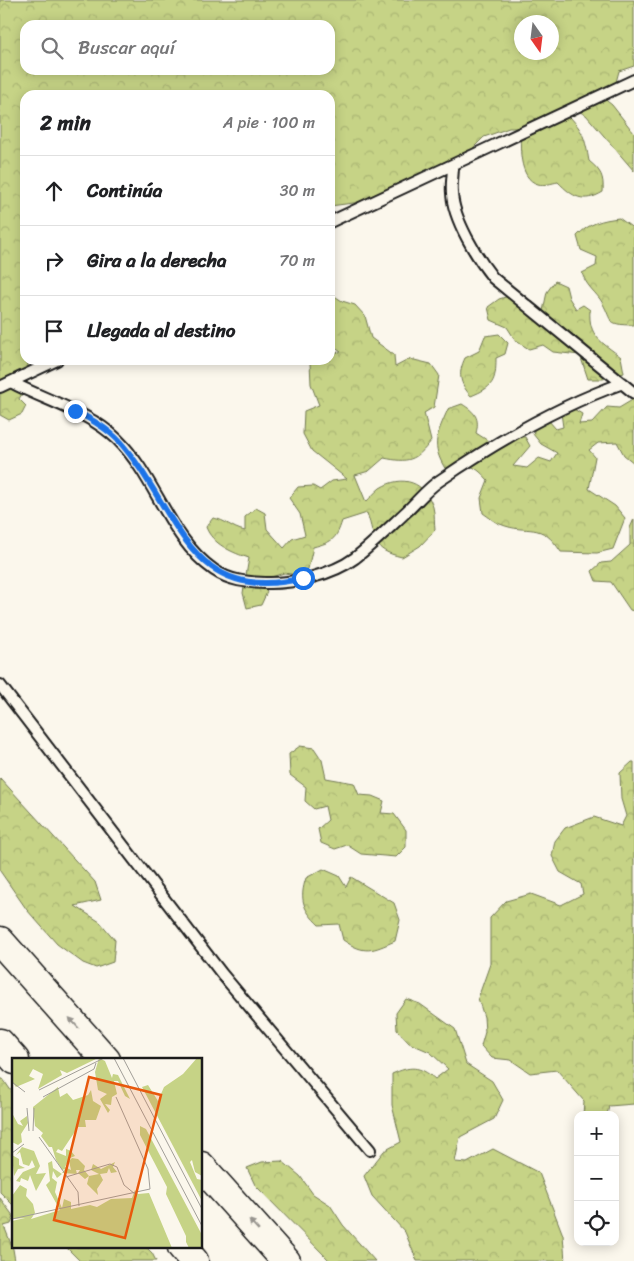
<!DOCTYPE html>
<html lang="es">
<meta charset="utf-8">
<style>
body{margin:0;font-family:Sriracha,sans-serif;background:#f2f2f2;color:#202124}
.controls{position:absolute;right:15px;bottom:15px;display:grid;overflow:hidden;border-radius:10px;box-shadow:0 2px 12px #0003}
.controls button{width:45px;height:45px;display:grid;place-items:center;padding:0;border:0;border-bottom:1px solid #e0e0e0;background:#fff;color:#202124;font:25px sans-serif}
.compass{position:absolute;left:514px;top:15px;width:45px;height:45px;border-radius:50%;background:#fff;box-shadow:0 2px 12px #0003;rotate:166deg}
.stop{position:absolute;width:15px;height:15px;margin:-11px;border:4px solid #1a73e8;border-radius:50%;background:#fff}
.stop.end{background:#1a73e8;border-color:#fff;box-shadow:0 1px 5px #0008}
.list{margin:0;padding:0;list-style:none}
h2{display:flex;justify-content:space-between;align-items:center;height:65px;margin:0;padding:0 20px;font-size:21px}
h2 small{font-size:16px;font-weight:400;color:#757577}
.list li{display:grid;grid-template-columns:32px 1fr auto;gap:15px;align-items:center;box-sizing:border-box;height:70px;padding:0 20px;border-top:1px solid #e0e0e0}
.list b{display:block;font-size:19px;white-space:nowrap}
.list em{font-size:16px;font-style:normal;color:#757577}
.icon{flex:none;width:28px;height:28px;fill:none;stroke:currentColor;stroke-width:2;stroke-linecap:round;stroke-linejoin:round}
.map{position:relative;flex:none;width:634px;height:1261px;overflow:hidden}
.search{position:absolute;background:#fff;box-shadow:0 2px 12px #0003;left:20px;top:20px;width:315px;height:55px;display:flex;align-items:center;gap:12px;box-sizing:border-box;padding:0 18px;border-radius:15px;color:#757577;font-size:19px}
.panel{position:absolute;background:#fff;box-shadow:0 2px 12px #0003;left:20px;top:90px;width:315px;height:275px;border-radius:15px}
.map>svg:first-child{display:block}
.forest{fill:url(#forest-crowns);stroke:#717851;fill-rule:evenodd}
.lines{fill:none;stroke-linecap:round;stroke-linejoin:round}
.service-casing{stroke:#1c1c1c;stroke-width:14}
.trunk-casing{stroke:#1c1c1c;stroke-width:31}
.service{stroke:#fbf7ec;stroke-width:10}
.trunk{stroke:#fbf7ec;stroke-width:28}
.oneway{fill:#97948e}
.route{stroke:#1a73e8;stroke-width:6}
.inset-road{fill:none;stroke:#a29f99;stroke-width:1}
.view{fill:#e8590c;fill-opacity:0.15;stroke:#e8590c;stroke-width:2.5}
.inset-edge{fill:none;stroke:#1c1c1c;stroke-width:2.5}
</style>
<div class="map">
<svg width="634" height="1261" viewBox="0 0 634 1261">
<defs>
<pattern id="forest-crowns" width="20" height="18" patternUnits="userSpaceOnUse" patternTransform="scale(1.25)"><rect width="20" height="18" fill="#c6d386"/><path d="M2 6a3 3 0 1 1 6 0M12 15a3 3 0 1 1 6 0" fill="none" stroke="#aab573"/></pattern>
</defs>
<rect width="100%" height="100%" fill="#fbf7ec"/>
<filter id="ink" filterUnits="userSpaceOnUse"><feTurbulence type="fractalNoise" baseFrequency=".02" numOctaves="2"/><feDisplacementMap in="SourceGraphic" scale="10" xChannelSelector="R" yChannelSelector="G"/><feConvolveMatrix kernelMatrix="1 2 1 2 8 2 1 2 1" color-interpolation-filters="sRGB"/></filter>
<g filter="url(#ink)">
<path class="forest" d="M 0,0 L 634,0 L 634,66 L 619,71 L 615,86 L 602,97 L 612,105 L 634,133 L 634,171 L 586,115 L 574,109 L 567,114 C 584,131 585,139 589,161 C 601,171 604,176 603,192 C 583,204 573,197 558,182 C 552,183 544,186 538,184 C 518,179 520,144 521,128 L 509,128 L 484,137 L 459,162 L 361,202 L 330,206 L 330,95 L 25,95 L 24,357 C 34,372 28,383 19,399 L 26,406 L 22,414 L 9,420 L 0,415 ZM 522,22 L 552,22 L 552,52 L 522,52 ZM 25,25 L 330,25 L 330,70 L 25,70 Z
M 619,218 L 634,229 L 634,325 C 603,325 614,320 600,299 C 593,290 586,285 582,273 L 596,266 L 597,257 L 581,250 L 577,236 C 589,223 602,220 619,218 Z
M 555,281 L 566,286 L 569,298 L 576,309 L 583,305 L 590,310 C 588,337 602,342 621,357 L 624,373 L 603,379 L 588,379 L 580,355 L 553,352 L 543,345 L 529,349 L 516,341 L 507,327 L 491,320 L 488,307 L 499,299 L 512,295 L 529,310 L 543,311 L 547,292 Z
M 330,293 L 342,301 L 355,305 L 365,316 L 371,338 L 394,355 L 395,367 L 410,359 L 431,364 L 439,375 L 434,407 L 424,413 L 431,441 C 416,461 408,463 384,458 L 369,471 L 355,475 L 366,502 C 370,498 375,492 380,488 C 403,474 425,482 433,507 C 435,514 434,523 435,530 L 420,546 L 402,557 C 371,550 376,540 367,513 L 342,521 C 336,540 332,542 313,547 L 308,569 L 298,575 L 284,573 L 262,580 L 267,592 L 261,605 L 247,608 L 243,593 L 249,558 C 233,553 212,544 206,527 L 213,518 C 226,520 231,528 245,531 L 245,517 L 256,508 L 265,513 L 267,529 L 284,548 L 292,539 L 305,535 L 300,514 L 289,498 L 298,487 L 313,486 L 320,490 L 332,481 L 347,479 L 312,451 L 303,434 L 304,411 L 319,405 L 311,384 L 310,363 L 314,360 L 330,360 L 330,353 L 341,352 L 330,344 Z
M 499,334 L 508,343 L 505,354 L 496,358 C 496,382 493,387 471,396 C 459,383 458,373 465,358 L 479,351 L 485,336 Z
M 634,399 L 634,463 L 624,455 L 617,442 L 598,443 L 589,450 L 595,457 L 589,489 L 615,506 L 625,518 L 613,549 L 597,553 L 561,552 C 540,519 529,536 500,524 C 494,522 489,517 483,513 L 481,498 L 488,480 C 472,462 467,464 446,470 C 430,444 437,435 448,409 L 462,404 C 475,412 480,418 476,433 L 490,442 L 510,436 L 525,437 L 530,446 L 513,466 L 527,468 L 539,458 L 551,462 L 557,453 L 541,444 L 533,434 L 536,424 L 549,421 L 556,429 L 563,427 L 561,413 L 572,408 L 582,414 L 579,424 L 592,423 L 607,407 L 619,408 Z
M 634,519 L 634,611 L 630,610 L 611,582 L 596,581 L 592,571 L 601,563 L 611,562 L 630,545 L 630,528 Z
M 300,746 L 314,748 L 322,760 L 326,778 L 354,783 L 359,795 L 372,796 L 384,801 L 381,813 L 394,814 L 406,830 L 406,847 L 396,857 L 361,854 L 347,845 L 335,849 L 321,843 L 318,829 L 328,820 L 325,806 L 314,809 L 305,801 L 306,787 L 290,775 L 289,754 Z
M 632,762 L 634,762 L 634,1104 L 609,1106 L 607,1115 L 583,1115 L 584,1101 L 557,1070 L 530,1073 L 511,1060 L 492,1058 L 481,1046 L 485,1032 L 484,1017 L 478,998 L 490,964 L 490,918 L 506,901 L 531,894 L 561,905 L 583,894 L 581,884 L 560,872 L 552,856 L 555,841 L 565,828 L 594,817 L 621,826 L 626,816 L 621,799 L 620,773 Z
M 0,778 L 95,882 L 101,900 L 75,906 L 100,922 L 115,940 L 113,962 L 96,968 L 83,963 L 57,944 L 27,910 L 0,871 Z
M 323,869 L 339,876 L 346,887 L 351,877 L 394,903 L 400,920 L 395,941 C 372,951 365,955 343,940 L 339,924 L 319,925 C 303,910 299,899 306,878 Z
M 406,999 L 420,1004 L 455,1029 L 466,1064 L 492,1081 L 503,1100 L 494,1119 L 460,1137 L 455,1162 L 467,1163 L 493,1149 L 539,1173 L 563,1235 L 565,1261 L 417,1261 L 405,1232 L 372,1196 L 364,1176 L 384,1151 L 401,1142 L 392,1105 L 392,1074 C 410,1066 419,1065 435,1079 L 448,1069 L 430,1052 L 409,1043 L 397,1030 L 396,1013 Z
M 0,1079 L 3,1079 L 14,1095 L 14,1206 L 0,1192 Z
M 282,1161 L 300,1176 L 313,1194 L 330,1205 L 343,1225 L 375,1261 L 330,1261 L 255,1185 L 247,1168 L 262,1162 Z
M 0,1198 L 14,1217 L 11,1224 L 4,1226 L 13,1249 L 15,1261 L 0,1261 Z
M 66,1247 L 146,1247 L 152,1253 L 156,1261 L 80,1261 Z"/>
<g class="lines">
<defs>
<path id="service" d="M 453,166 C 453,175 451,184 452,193 C 453,219 477,258 493,278 L 634,393
M 330,222 L 634,80
M 11,382 C 46,401 88,411 117,439 C 156,477 169,539 214,570 C 230,581 246,582 265,583 C 293,584 332,575 355,558 C 373,544 390,527 406,512 C 417,502 427,489 439,481 C 496,442 558,406 623,383
M 0,387 L 57,360
M 0,685 L 222,974 L 370,1150"/>
<path id="trunk" d="M 0,941 L 106,1060
M 0,1043 L 15,1060
M 201,1166 L 286,1261
M 182,1247 L 194,1261"/>
</defs>
<use href="#service" class="service-casing"/>
<use href="#trunk" class="trunk-casing"/>
<use href="#service" class="service"/>
<use href="#trunk" class="trunk"/>
</g>
<defs><path id="oneway-solid" d="M-6-.8H1V-3.2L6.5 0L1 3.2V.8H-6Z" transform="scale(1.25)"/></defs>
<g class="oneway">
<use href="#oneway-solid" transform="translate(74 1023) rotate(-132)"/>
<use href="#oneway-solid" transform="translate(254 1225) rotate(-132)"/>
</g>
</g>
<g class="lines" filter="url(#ink)">
<path class="route" d="M 75,411 C 91,419 107,428 119,441 C 179,509 187,607 303,578"/>
</g>
<g transform="translate(12 1058)">
<rect width="190" height="190" fill="#fbf7ec"/>
<path d="M 0,0 L 86,0 L 55,15 L 48,12 L 50,17 L 26,31 L 31,16 L 21,11 L 17,18 L 23,21 L 4,29 L 0,24 ZM 87,0 L 93,3 L 100,20 L 101,16 L 106,17 L 118,41 L 113,38 L 106,23 L 102,23 L 105,36 L 100,39 L 99,47 L 93,46 L 98,52 L 96,55 L 88,41 L 95,36 L 86,32 L 83,14 ZM 185,0 L 190,0 L 190,118 L 183,114 L 180,102 L 178,104 L 185,121 L 190,122 L 190,143 L 130,29 L 136,27 L 146,43 L 152,29 L 171,16 ZM 46,29 L 48,39 L 55,35 L 61,42 L 76,37 L 79,32 L 81,43 L 89,48 L 84,62 L 73,62 L 74,69 L 66,69 L 50,93 L 46,91 L 44,94 L 54,98 L 54,91 L 59,93 L 63,98 L 58,100 L 53,109 L 59,112 L 57,103 L 60,100 L 66,101 L 73,108 L 72,112 L 77,118 L 87,116 L 79,112 L 81,106 L 89,111 L 103,104 L 101,109 L 105,114 L 99,115 L 97,110 L 95,115 L 88,116 L 91,122 L 85,131 L 86,137 L 75,126 L 77,118 L 73,121 L 66,115 L 68,112 L 64,112 L 65,116 L 50,115 L 53,111 L 50,112 L 44,102 L 40,89 L 37,89 L 29,78 L 31,75 L 23,68 L 21,49 ZM 0,55 L 6,66 L 11,68 L 8,63 L 15,58 L 16,65 L 9,76 L 10,84 L 6,87 L 0,84 ZM 128,68 L 134,71 L 190,177 L 190,190 L 177,190 L 174,184 L 174,178 L 154,136 L 155,129 L 128,77 ZM 10,89 L 22,93 L 28,108 L 24,116 L 34,115 L 24,133 L 18,117 L 16,123 L 9,120 L 8,124 L 4,123 L 11,114 L 23,109 L 20,102 L 17,108 L 11,106 L 8,94 L 4,97 ZM 0,97 L 7,101 L 7,107 L 13,110 L 6,111 L 2,118 ZM 40,103 L 41,110 L 50,116 L 45,120 L 41,113 L 40,120 L 45,124 L 43,134 L 50,150 L 52,141 L 59,144 L 59,151 L 78,147 L 85,149 L 99,141 L 120,140 L 123,132 L 126,136 L 137,135 L 160,190 L 0,190 L 0,163 L 13,160 L 0,161 L 0,138 L 8,127 L 15,131 L 14,138 L 21,146 L 23,155 L 19,161 L 48,152 L 34,127 L 38,123 L 36,105 Z" fill="#c6d386"/>
<path class="inset-road" d="M 102,0 L 190,168M 111,0 L 190,151M 0,24 L 13,34M 27,32 L 92,0M 31,39 L 82,11 L 84,5M 15,50 L 17,73M 21,73 L 22,50M 27,79 L 66,134 L 67,148M 0,95 L 12,86M 54,119 L 98,106 L 105,109 L 112,127 L 123,136M 0,161 L 138,131 L 136,111 L 104,39"/>
<path class="view" d="M 77,19 L 149,37 L 113,180 L 42,162 Z"/>
<rect width="190" height="190" class="inset-edge"/>
</g>
</svg>
<div class="controls">
<button>+</button>
<button>−</button>
<button><svg class="icon" aria-label="locate" viewBox="0 0 24 24"><circle cx="12" cy="12" r="6"/><path d="M12 2v4M12 18v4M2 12h4M18 12h4"/></svg></button>
</div>
<svg class="compass" viewBox="-18 -18 36 36"><path d="M0-13l5 13h-10z" fill="#e53935"/><path d="M0 13l5-13h-10z" fill="#757577"/></svg>
<div class="stop" style="left:303px;top:578px"></div>
<div class="stop end" style="left:75px;top:411px"></div>
<div class="search"><svg class="icon" aria-label="search" viewBox="0 0 24 24"><circle cx="10" cy="10" r="6"/><path d="M15 15l6 6"/></svg>Buscar aquí</div>
<section class="panel">
<h2>2 min<small>A pie · 100 m</small></h2>
<ul class="list">
<li><svg class="icon" aria-label="ahead" viewBox="0 0 24 24"><path d="M12 20V5M6 11l6-6 6 6"/></svg><div><b>Continúa</b></div><em>30 m</em></li>
<li><svg class="icon" aria-label="right" viewBox="0 0 24 24"><path d="M7 20v-9h11M14 6l5 5-5 5"/></svg><div><b>Gira a la derecha</b></div><em>70 m</em></li>
<li><svg class="icon" aria-label="arrive" viewBox="0 0 24 24"><path d="M6 21V4h12l-3 4 3 4H6"/></svg><div><b>Llegada al destino</b></div></li>
</ul>
</section>
</div>
